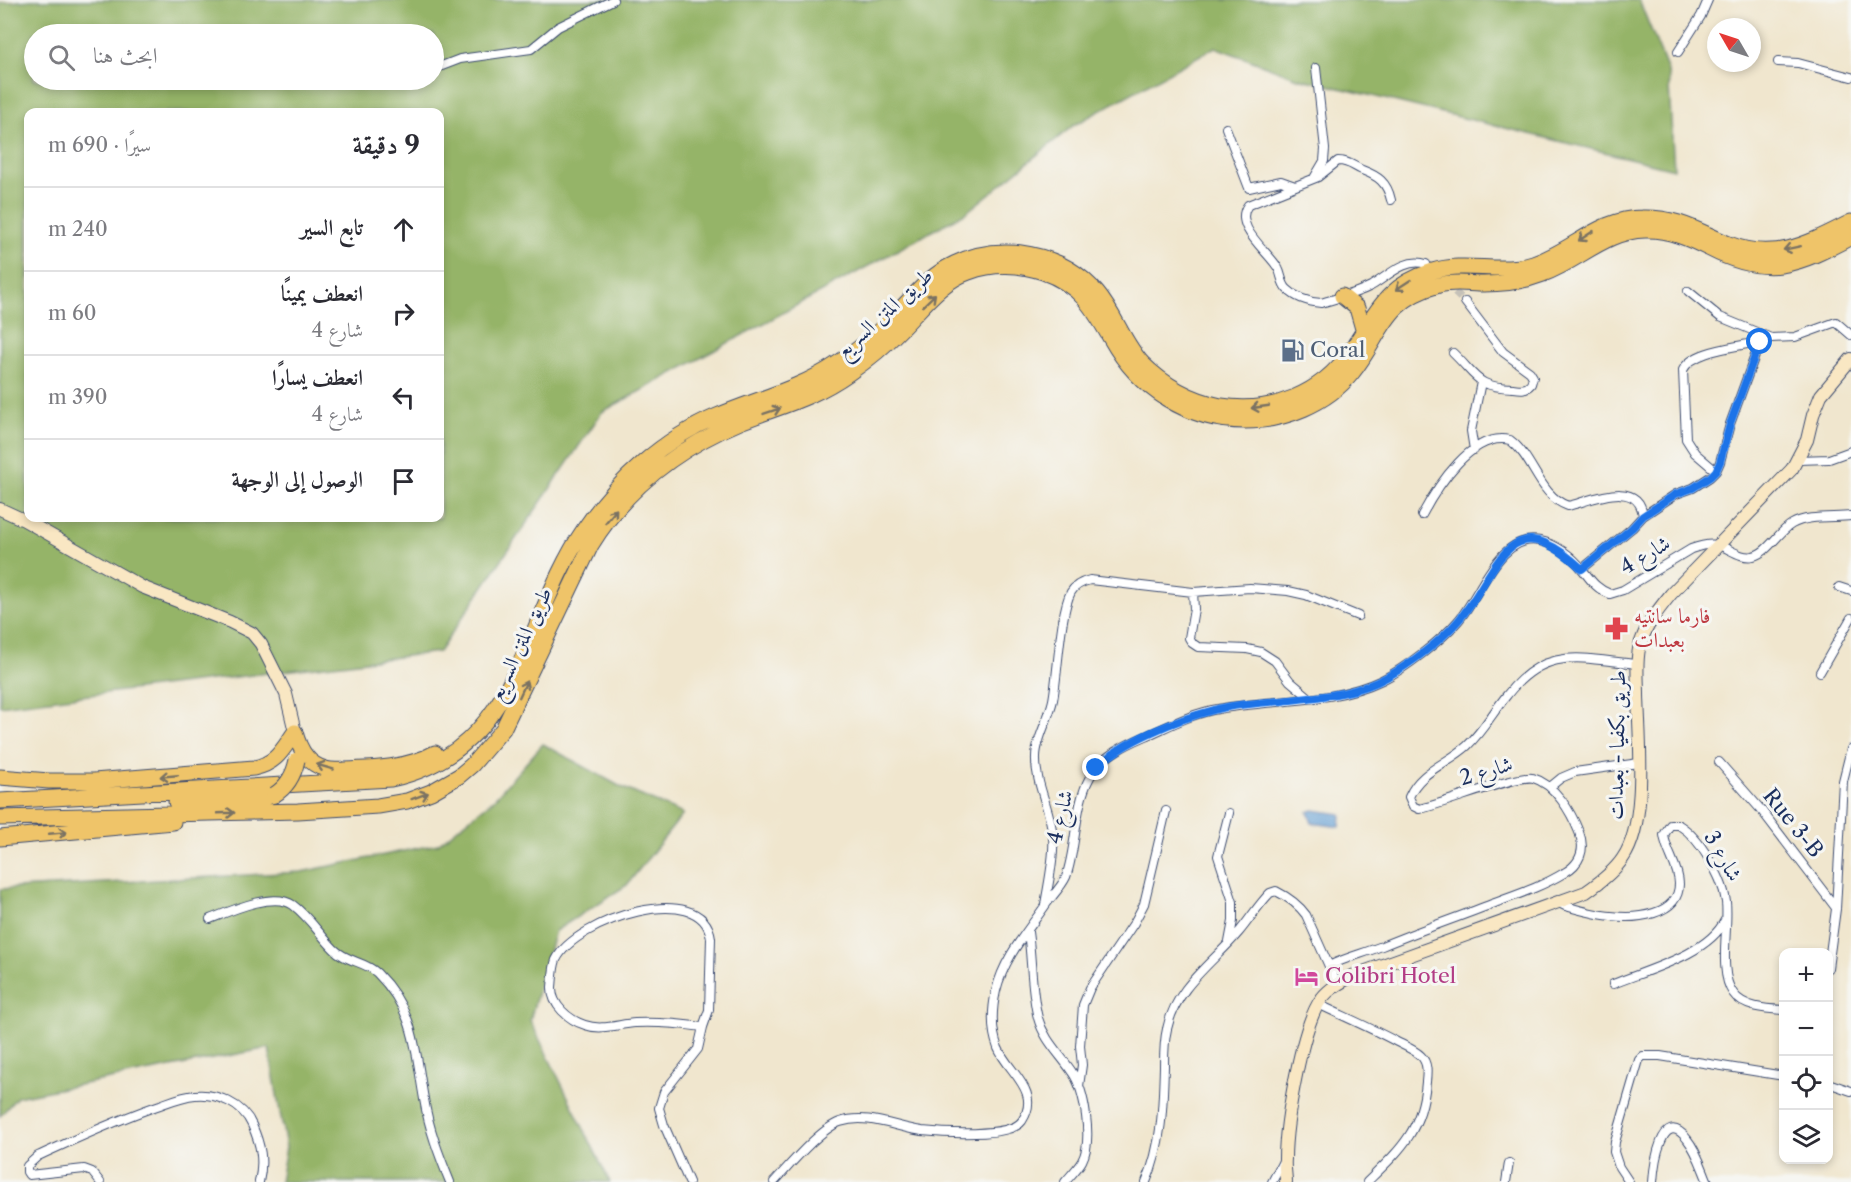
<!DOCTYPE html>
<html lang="ar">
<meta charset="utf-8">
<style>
body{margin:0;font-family:"Libre Caslon Text",Amiri,serif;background:#f7f7f7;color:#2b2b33;direction:rtl}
.controls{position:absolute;right:18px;bottom:18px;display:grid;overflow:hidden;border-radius:12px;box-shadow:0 3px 9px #0003}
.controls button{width:54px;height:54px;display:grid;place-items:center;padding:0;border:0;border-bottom:2px solid #e1e1e2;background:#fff;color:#2b2b33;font:30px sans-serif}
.compass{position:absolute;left:1707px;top:18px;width:54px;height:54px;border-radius:50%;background:#fff;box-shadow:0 3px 9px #0003;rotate:309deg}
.stop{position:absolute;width:18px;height:18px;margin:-14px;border:4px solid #1a73e8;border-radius:50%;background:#fff}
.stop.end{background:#1a73e8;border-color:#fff;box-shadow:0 2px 6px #0008}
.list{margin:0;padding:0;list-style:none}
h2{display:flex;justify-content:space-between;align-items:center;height:78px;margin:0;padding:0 24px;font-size:26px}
h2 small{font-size:20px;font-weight:400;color:#7c7c81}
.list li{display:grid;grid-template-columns:39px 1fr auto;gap:18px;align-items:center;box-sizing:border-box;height:84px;padding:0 24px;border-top:2px solid #e1e1e2}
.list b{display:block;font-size:22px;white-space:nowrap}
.list p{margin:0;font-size:20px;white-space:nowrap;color:#7c7c81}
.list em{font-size:20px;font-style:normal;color:#7c7c81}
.icon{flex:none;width:33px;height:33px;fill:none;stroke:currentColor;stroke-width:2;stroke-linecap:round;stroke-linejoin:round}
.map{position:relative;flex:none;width:1851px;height:1182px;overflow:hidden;direction:ltr}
.search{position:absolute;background:#fff;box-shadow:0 3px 9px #0003;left:24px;top:24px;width:420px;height:66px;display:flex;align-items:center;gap:15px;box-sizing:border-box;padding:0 21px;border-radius:33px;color:#7c7c81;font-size:22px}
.panel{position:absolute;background:#fff;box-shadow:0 3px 9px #0003;left:24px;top:108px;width:420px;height:414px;border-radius:12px;direction:rtl}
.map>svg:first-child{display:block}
.forest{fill:#95b468;stroke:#587263;stroke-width:1.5;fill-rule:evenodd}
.water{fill:#649ed3;stroke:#406698;stroke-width:1.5}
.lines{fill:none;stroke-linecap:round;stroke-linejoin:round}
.street-tunnel{stroke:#c5c1b8;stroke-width:8;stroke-dasharray:8 4;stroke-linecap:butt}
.street-casing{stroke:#3b4a6f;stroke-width:10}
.secondary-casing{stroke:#3b4a6f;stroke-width:14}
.highway-casing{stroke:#3b4a6f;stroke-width:17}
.street{stroke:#fff;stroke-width:8}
.secondary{stroke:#f9e7c3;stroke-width:12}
.highway{stroke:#efc469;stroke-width:15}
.highway-bridge-casing{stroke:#3b4a6f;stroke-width:17;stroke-linecap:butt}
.highway-bridge{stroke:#efc469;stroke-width:15}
.oneway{stroke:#7a7263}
.route{stroke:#1a73e8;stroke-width:8}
.labels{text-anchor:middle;stroke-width:6;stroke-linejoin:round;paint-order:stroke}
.street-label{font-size:21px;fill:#1b2f5e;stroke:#f6f6f2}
.service-label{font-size:21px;fill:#4e5e75;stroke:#f6f6f2;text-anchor:start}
.health-label{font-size:21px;fill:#be3a42;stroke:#f6f6f2;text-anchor:start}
.hotel-label{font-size:21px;fill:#b23c85;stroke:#f6f6f2;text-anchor:start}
</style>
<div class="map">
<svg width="1851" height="1182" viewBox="0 0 1851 1182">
<rect width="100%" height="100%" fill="#f6f6f2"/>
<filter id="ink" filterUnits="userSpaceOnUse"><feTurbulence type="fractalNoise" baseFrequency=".0167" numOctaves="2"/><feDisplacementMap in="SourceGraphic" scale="12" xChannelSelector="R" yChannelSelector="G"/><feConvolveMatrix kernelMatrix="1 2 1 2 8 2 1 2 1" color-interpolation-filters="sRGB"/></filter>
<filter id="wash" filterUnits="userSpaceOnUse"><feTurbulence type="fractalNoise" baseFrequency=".008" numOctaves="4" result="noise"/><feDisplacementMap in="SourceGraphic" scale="24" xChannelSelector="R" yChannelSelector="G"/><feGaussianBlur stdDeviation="1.35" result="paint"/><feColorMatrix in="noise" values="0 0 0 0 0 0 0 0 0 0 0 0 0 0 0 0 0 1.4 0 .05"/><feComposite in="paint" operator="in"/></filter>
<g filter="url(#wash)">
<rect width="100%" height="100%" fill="#f0e6ce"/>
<path class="forest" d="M 31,0 L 1639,0 L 1668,71 L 1674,169 L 1298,78 L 1215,47 L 1074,125 L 967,212 L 602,412 L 439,652 L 0,706 L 0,3 ZM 34,34 L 434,34 L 434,80 L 34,80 ZM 28,112 L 440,112 L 440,518 L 28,518 Z
M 543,744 L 621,787 L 683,814 L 627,885 L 555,931 L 530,1020 L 610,1182 L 280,1182 L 286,1147 L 269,1048 L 17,1097 L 0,1116 L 0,889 L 301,872 L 438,844 L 493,800 Z"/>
<path class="water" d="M 1313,810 L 1341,814 L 1340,827 L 1312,823 L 1308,812 Z"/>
</g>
<g filter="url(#ink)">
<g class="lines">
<path class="street-tunnel" d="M 1446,284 L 1465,302"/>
<defs>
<path id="street" d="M 1678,52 L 1701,16 L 1708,0
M 1778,62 L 1798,63 L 1851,77
M 434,69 L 460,59 L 531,49 L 558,27 L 613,0
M 1226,128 L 1249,188 L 1281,181 L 1295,186
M 1314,178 L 1324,161 L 1325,149 L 1316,68
M 1391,200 C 1387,182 1378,176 1362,170 C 1353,166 1349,161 1338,161 L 1318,177 L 1248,205 C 1232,226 1268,251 1278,268 C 1282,275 1281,283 1287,289 C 1296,298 1309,302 1321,303 C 1337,298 1356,294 1371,286 C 1387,277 1405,257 1426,264
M 1688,291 L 1720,317 L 1771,338 L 1795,337 L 1836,322 L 1851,335
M 1453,353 C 1478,377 1476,387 1513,388 C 1521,389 1526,390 1531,384 L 1533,377 L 1530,372 L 1503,352 L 1465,302
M 1474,450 L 1471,431 L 1481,382
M 1798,460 L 1829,459 L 1851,451
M 1716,471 L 1695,453 L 1686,439 L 1683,370 C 1694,347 1750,347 1771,338
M 1422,515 C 1437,487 1472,431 1510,440 C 1534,458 1539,496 1568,506 C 1590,501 1639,477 1643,516 L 1632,528 L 1582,569
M 1643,516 L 1676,494 L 1693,488 L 1710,477 L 1716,471 L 1720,462 L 1730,424 L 1760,342
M 1839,587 L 1851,591
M 1193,592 L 1194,609 L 1189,638 L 1192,643 L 1198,647 L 1247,649 L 1261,652 L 1275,661 L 1290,681 L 1310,698
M 1820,672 L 1851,618
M 1719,762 L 1762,811 L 1836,908
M 1550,787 L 1561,778 L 1575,772 L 1639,763
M 1559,903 L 1565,906 C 1580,910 1596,915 1611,916 C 1634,919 1679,916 1679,884 C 1679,867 1666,852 1664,835 L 1670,825 L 1679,825 C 1692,833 1702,847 1709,859 C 1717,873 1724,886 1726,902 C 1729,926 1718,973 1733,993 C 1743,1008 1767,1009 1784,1010
M 1045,905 C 1048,885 1055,856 1053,837 C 1051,810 1035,784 1036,757 C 1036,739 1049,719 1053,700 C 1058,674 1060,612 1071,592 C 1075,585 1082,582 1090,580 L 1193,592 L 1250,588 L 1288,591 L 1306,595 L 1358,616
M 210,919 C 230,911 274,891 293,905 C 309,917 320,935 334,949 C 346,962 365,961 377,973 C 416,1012 415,1050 424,1099 C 429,1129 439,1155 450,1182
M 1028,932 C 1032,960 1031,991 1038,1018 C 1044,1040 1060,1054 1072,1072 C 1085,1090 1093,1141 1082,1161 C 1078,1168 1071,1175 1065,1182
M 1229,942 L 1233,921 L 1233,902 L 1218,856 L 1229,813
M 1331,965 C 1347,957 1365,953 1382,946 C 1418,931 1456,918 1492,904 C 1516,895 1541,887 1564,873 C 1580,864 1586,850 1579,832 C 1571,812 1555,784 1533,778 C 1517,774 1442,805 1419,809 L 1413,806 L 1409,797 C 1420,771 1447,764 1467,746 C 1483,731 1493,712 1507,695 C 1546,645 1581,659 1637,664
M 1828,968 L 1836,909 L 1843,781 L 1851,749
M 1613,984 C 1647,970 1709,954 1725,920
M 1318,1004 C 1345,1017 1371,1028 1397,1042 C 1405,1046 1415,1050 1421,1056 C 1428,1063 1427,1073 1426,1082 C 1422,1131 1400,1150 1367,1182
M 1828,1083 L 1851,1091
M 1079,1086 L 1082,1065 L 1080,1046 L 1083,1005 L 1090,988 L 1134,923 L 1144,904 L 1166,811
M 100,1182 L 92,1172 L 84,1169 L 29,1175 L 27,1172 L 27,1166 L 38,1156 C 78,1138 118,1119 160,1105 C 171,1101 183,1096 195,1095 C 217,1093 243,1104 252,1125 C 261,1145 264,1161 259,1182
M 689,1182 L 664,1125 L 659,1108 L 664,1092 L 698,1049 L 703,1027 C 681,1024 657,1022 635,1023 C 619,1024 601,1031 585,1025 C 569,1020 551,1005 552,987 C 553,978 553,968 556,960 C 575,920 703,878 711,938 L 709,1010 L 703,1027
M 774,1182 C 789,1166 820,1129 840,1122 C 868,1113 894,1127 922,1131 C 941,1133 1010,1138 1022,1121 C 1042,1091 1008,1072 998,1048 C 991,1030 992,1009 996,991 C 1004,957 1028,931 1047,903 C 1053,895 1062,886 1066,877 C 1077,846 1074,806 1090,777 C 1102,756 1125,745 1146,736 C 1169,726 1193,713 1218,709 C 1271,699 1332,704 1382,680 C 1404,669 1442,640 1458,621 C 1480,597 1499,532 1540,541 C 1556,544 1573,557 1582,569 C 1591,580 1596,589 1610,594 L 1623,590 L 1691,549 C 1699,546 1709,543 1718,545 C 1729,548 1741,559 1753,556 C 1768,553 1778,532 1792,524 C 1807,515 1833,518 1851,516
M 1146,1182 C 1162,1146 1163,1104 1164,1066 C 1164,1053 1164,1041 1167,1029 C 1176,986 1212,964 1239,932 C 1250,919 1258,905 1270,893 L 1276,891 C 1288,897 1298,904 1306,915 L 1337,984
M 1272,1182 L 1283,1161
M 1506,1182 L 1509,1163
M 1629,1182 L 1619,1167 L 1614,1152 L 1615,1142 L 1639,1060 L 1643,1056 L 1660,1056 L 1784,1076
M 1653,1182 C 1654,1167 1661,1106 1687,1139 C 1697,1151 1702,1168 1708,1182"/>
<path id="secondary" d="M 0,509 L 24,520 L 142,587 L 230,622 L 252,633 L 261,644 L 286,694 L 295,732
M 1286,1182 C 1286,1174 1284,1167 1285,1159 C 1285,1125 1302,1023 1322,998 C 1330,988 1341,982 1352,976 L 1586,892 C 1599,883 1614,872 1623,858 C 1648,822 1639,739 1638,695 C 1638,680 1636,664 1639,649 C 1644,627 1658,610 1671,594 L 1792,469 L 1807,440 L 1813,415 L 1821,395 L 1851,359"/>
<path id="highway" d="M 1342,296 L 1357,308 L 1363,329
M 295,732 C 299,748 308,765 326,769 C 332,771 338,770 344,770 C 375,769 408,768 435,753
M 0,777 L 49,781 L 94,781 L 254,768 C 277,763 282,750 295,732
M 0,801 L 391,779 C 521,751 522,620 585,528 C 618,480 663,439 717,416 C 757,399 799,389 835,365 C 856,352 875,336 892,318 C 912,298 928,276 954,264 C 1001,241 1063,252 1097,293 C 1115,314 1123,342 1142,363 C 1164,385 1191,400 1221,406 C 1271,414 1321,394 1350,352 C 1376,314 1384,286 1433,271 C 1465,261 1501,274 1533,264 C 1572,251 1600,218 1642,218 C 1678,217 1698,231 1729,244 C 1776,263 1811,242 1851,222
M 176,802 L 260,799 L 274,795
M 0,818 L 298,811 L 378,806 L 407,801 L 431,792 L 459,776 L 472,765 L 503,729 L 591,545 C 626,488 678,448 740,422 C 780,406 812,399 849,373 C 868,360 885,346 901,329 C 922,308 940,282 969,272 C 993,263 1020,264 1043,272 C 1080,285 1093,308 1111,339 C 1139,389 1187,421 1245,421 C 1284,421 1327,404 1352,373 C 1383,334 1383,300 1439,285 C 1453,281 1469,284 1484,284 C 1503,284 1525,281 1543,274 C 1579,261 1605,231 1645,230 C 1668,229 1690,239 1710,249 C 1768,279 1798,265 1851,237
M 0,838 L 173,822"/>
</defs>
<use href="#street" class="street-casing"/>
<use href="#secondary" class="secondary-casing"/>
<use href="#highway" class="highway-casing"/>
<use href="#street" class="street"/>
<use href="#secondary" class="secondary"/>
<use href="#highway" class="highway"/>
<defs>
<path id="highway-bridge" d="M 274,795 C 287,787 294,775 297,760"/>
</defs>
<use href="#highway-bridge" class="highway-bridge-casing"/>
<use href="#highway-bridge" class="highway-bridge"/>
</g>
<defs><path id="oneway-shaft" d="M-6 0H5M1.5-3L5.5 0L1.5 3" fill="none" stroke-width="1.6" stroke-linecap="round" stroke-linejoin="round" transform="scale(1.5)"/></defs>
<g class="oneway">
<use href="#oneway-shaft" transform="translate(1586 236) rotate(147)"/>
<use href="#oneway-shaft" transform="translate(1792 248) rotate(168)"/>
<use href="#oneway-shaft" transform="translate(1403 285) rotate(147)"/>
<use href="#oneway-shaft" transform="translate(929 300) rotate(-44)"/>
<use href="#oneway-shaft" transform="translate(1260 407) rotate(172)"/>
<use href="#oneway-shaft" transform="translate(772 411) rotate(-19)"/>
<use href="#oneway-shaft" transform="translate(611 516) rotate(-51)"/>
<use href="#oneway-shaft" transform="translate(523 689) rotate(-65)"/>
<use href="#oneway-shaft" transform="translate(325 767) rotate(-164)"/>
<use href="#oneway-shaft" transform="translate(169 776) rotate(175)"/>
<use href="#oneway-shaft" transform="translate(420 796) rotate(-20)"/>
<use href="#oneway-shaft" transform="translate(226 813) rotate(-2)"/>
<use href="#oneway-shaft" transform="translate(58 833) rotate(-5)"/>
</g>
</g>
<g class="lines" filter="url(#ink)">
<path class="route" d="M 1096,768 C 1124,740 1176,720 1214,710 C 1235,704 1259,703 1281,701 C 1316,697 1356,695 1387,677 C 1410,664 1441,641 1458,621 C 1499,574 1506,498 1582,569 L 1632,528 L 1643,516 L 1676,494 L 1693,488 L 1710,477 L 1716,471 L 1720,462 L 1730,424 L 1760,342"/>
</g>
<defs>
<symbol id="fuel-bare" viewBox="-9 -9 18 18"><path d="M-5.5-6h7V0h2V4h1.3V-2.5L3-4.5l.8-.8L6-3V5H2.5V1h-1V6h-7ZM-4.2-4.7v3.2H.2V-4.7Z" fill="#5c6f8a" stroke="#f6f6f2" stroke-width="2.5" paint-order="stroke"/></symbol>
<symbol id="pharmacy-bare" viewBox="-9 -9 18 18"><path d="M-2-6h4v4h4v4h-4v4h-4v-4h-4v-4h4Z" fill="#e0444e" stroke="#f6f6f2" stroke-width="2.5" paint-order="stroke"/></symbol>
<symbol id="hotel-bare" viewBox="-9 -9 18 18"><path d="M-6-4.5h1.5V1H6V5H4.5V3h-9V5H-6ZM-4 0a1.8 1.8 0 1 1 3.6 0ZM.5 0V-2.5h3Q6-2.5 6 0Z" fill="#d1479c" stroke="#f6f6f2" stroke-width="2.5" paint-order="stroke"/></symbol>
</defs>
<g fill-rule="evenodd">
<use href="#fuel-bare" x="1276" y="334" width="33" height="33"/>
<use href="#pharmacy-bare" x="1600" y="612" width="33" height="33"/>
<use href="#hotel-bare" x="1290" y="960" width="33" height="33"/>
</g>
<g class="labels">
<g class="street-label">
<text transform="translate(884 313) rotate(-42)" y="7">طريق المتن السريع</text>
<text transform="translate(1645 555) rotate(-31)" y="7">شارع 4</text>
<text transform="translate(520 644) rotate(-65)" y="7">طريق المتن السريع</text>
<text transform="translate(1617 745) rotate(-89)" y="7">طريق بكفيا - بعبدات</text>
<text transform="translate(1486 771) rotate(-17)" y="7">شارع 2</text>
<text transform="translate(1060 817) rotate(-77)" y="7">شارع 4</text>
<text transform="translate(1793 823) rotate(51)" y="7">Rue 3-B</text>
<text transform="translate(1723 856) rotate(60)" y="7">شارع 3</text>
</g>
<g class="service-label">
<text x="1310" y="357">Coral</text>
</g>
<g class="health-label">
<text x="1634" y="623">فارما سانتيه<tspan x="1634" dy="24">بعبدات</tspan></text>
</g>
<g class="hotel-label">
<text x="1325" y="983">Colibri Hotel</text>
</g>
</g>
</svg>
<div class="controls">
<button>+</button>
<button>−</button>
<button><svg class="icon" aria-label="locate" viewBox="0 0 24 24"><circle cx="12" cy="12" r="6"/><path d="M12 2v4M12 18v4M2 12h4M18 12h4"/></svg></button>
<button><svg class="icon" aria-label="layers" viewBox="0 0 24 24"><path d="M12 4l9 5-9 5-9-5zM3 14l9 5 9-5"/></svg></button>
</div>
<svg class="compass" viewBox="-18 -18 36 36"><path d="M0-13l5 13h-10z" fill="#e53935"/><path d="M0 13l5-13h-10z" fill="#7c7c81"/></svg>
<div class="stop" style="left:1760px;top:342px"></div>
<div class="stop end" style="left:1096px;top:768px"></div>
<div class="search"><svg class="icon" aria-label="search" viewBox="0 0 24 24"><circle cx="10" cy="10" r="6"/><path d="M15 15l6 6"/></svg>ابحث هنا</div>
<section class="panel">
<h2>9 دقيقة<small>سيرًا · 690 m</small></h2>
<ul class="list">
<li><svg class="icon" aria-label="ahead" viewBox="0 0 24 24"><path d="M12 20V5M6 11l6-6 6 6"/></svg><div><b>تابع السير</b></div><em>240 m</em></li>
<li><svg class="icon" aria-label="right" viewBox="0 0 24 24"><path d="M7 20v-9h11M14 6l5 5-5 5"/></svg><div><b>انعطف يمينًا</b><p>شارع 4</p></div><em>60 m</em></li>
<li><svg class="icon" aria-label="left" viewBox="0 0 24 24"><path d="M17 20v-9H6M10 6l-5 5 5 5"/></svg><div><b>انعطف يسارًا</b><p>شارع 4</p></div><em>390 m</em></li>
<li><svg class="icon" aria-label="arrive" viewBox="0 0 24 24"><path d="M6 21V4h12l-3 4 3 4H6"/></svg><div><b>الوصول إلى الوجهة</b></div></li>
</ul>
</section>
</div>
